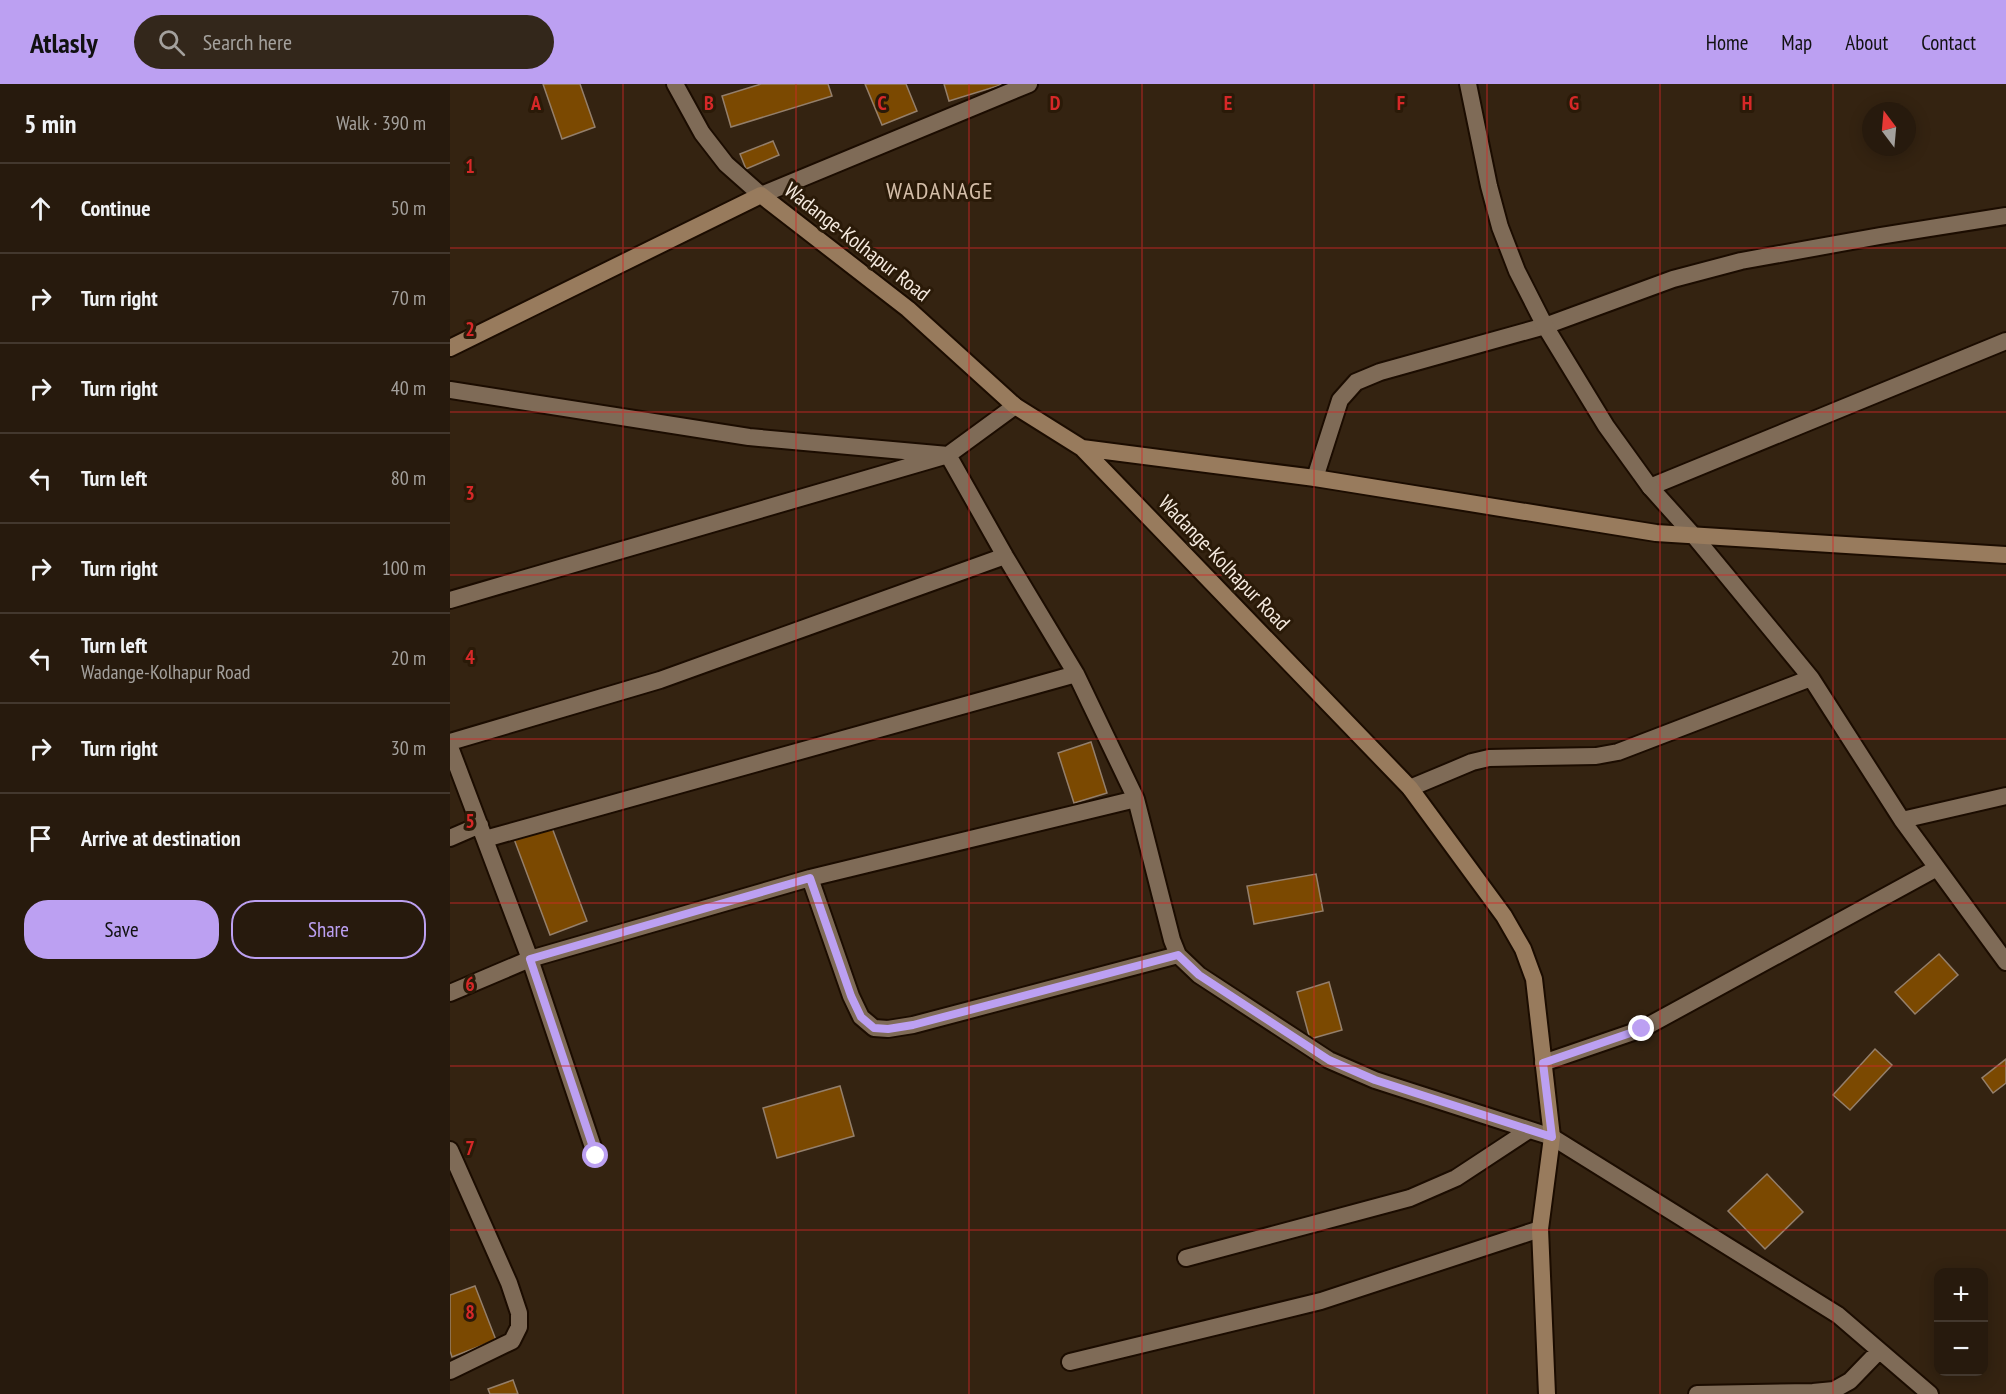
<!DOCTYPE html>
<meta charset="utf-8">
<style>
body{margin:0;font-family:"PT Sans Narrow",sans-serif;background:#33271b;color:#f1f3f6}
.controls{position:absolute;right:18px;bottom:18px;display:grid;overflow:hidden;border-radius:12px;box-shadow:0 3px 15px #0003}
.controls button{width:54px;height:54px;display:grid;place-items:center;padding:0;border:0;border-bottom:2px solid #43382e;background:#271a0d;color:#f1f3f6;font:30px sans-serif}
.compass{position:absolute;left:1412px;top:18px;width:54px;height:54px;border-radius:50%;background:#271a0d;box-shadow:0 3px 15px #0003;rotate:344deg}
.stop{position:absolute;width:18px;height:18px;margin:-14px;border:4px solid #bca0f2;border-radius:50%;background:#fff}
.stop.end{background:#bca0f2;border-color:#fff;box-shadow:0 2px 6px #0008}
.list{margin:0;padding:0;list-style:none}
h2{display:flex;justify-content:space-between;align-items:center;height:78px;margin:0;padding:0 24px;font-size:26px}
h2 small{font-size:20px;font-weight:400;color:#a4a19d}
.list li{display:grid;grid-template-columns:39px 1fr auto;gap:18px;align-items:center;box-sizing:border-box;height:90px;padding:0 24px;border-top:2px solid #43382e}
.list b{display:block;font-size:22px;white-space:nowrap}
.list p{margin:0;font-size:20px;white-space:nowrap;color:#a4a19d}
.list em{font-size:20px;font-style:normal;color:#a4a19d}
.actions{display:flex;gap:12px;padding:18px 24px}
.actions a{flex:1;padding:14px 0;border:2px solid #bca0f2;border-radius:24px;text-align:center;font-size:21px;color:#bca0f2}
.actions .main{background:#bca0f2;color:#111}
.icon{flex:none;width:33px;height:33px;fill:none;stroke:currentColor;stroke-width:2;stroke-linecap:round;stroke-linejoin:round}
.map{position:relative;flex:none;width:1556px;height:1310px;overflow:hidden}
header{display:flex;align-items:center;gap:36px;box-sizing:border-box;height:84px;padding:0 30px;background:#bca0f2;color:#111}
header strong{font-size:28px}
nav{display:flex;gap:33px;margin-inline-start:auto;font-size:21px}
.search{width:420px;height:54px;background:#33271b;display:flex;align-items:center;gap:15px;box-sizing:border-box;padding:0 21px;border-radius:33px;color:#a4a19d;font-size:22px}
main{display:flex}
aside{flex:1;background:#271a0d}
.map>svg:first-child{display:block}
.building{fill:#7b4901;stroke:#947f6b;stroke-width:1.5}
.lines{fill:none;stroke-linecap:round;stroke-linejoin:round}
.minor-casing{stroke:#1b0c00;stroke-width:20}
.tertiary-casing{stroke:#1b0c00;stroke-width:20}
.secondary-casing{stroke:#1b0c00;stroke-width:20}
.minor{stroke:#7f6b57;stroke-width:16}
.tertiary{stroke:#7f6b57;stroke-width:16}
.secondary{stroke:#987b5d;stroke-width:16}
.route{stroke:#bca0f2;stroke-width:8}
.grid{fill:none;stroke:#d62828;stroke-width:1.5;stroke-opacity:0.55}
.labels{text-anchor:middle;stroke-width:6;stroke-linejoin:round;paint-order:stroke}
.street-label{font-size:21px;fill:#f5eadf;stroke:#2a1a08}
.quarter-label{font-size:24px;letter-spacing:1.5px;fill:#d3bda8;stroke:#2a1a08}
.grid-label{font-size:20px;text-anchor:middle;font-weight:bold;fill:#d62828;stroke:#2a1a08;stroke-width:6;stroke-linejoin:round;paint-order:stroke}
</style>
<header>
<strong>Atlasly</strong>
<div class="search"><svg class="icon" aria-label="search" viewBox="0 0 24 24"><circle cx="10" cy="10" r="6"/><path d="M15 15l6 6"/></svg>Search here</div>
<nav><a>Home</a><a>Map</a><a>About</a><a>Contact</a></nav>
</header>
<main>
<aside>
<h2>5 min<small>Walk · 390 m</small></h2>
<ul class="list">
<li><svg class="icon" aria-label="ahead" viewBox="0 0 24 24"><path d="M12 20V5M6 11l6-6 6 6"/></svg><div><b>Continue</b></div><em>50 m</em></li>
<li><svg class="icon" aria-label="right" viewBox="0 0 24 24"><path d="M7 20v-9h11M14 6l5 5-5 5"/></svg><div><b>Turn right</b></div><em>70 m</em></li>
<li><svg class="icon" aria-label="right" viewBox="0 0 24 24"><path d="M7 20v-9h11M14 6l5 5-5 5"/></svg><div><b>Turn right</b></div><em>40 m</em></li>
<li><svg class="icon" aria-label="left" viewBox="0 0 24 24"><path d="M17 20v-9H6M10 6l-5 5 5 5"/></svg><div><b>Turn left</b></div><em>80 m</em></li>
<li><svg class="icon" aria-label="right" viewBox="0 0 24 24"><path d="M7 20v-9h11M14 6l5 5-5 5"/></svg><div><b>Turn right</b></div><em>100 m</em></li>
<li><svg class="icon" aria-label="left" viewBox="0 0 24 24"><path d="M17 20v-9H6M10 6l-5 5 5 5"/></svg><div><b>Turn left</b><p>Wadange-Kolhapur Road</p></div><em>20 m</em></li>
<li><svg class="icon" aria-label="right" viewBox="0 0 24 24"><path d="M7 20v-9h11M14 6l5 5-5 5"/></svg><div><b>Turn right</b></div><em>30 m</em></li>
<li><svg class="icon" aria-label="arrive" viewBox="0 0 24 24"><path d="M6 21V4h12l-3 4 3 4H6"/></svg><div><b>Arrive at destination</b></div></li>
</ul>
<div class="actions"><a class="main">Save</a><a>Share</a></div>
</aside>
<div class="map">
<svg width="1556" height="1310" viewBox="0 0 1556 1310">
<rect width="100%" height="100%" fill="#342311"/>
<path class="building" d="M 93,0 L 130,0 L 145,43 L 112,55 Z
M 311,0 L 378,0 L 382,12 L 281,43 L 272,12 Z
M 415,0 L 456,0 L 467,27 L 432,41 Z
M 494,0 L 550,0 L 551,1 L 499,17 Z
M 323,57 L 329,71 L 296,85 L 290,70 Z
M 641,658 L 657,709 L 624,719 L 608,669 Z
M 101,741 L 137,837 L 100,851 L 64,755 Z
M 866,790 L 873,827 L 804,840 L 797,802 Z
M 1489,870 L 1508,891 L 1465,930 L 1445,908 Z
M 879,898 L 892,946 L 860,955 L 847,908 Z
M 1425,965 L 1442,981 L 1400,1026 L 1383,1011 Z
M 1556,975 L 1556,999 L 1543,1009 L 1532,994 Z
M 390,1002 L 404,1052 L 327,1074 L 313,1024 Z
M 1317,1090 L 1353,1128 L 1315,1165 L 1278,1127 Z
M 25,1202 L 46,1256 L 2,1273 L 0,1267 L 0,1211 Z
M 63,1296 L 68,1310 L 40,1310 L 38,1305 Z"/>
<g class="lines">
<defs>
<path id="minor" d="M 311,111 L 579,0
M 0,306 L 299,353 L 498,371 L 565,322
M 865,394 L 890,316 L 906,298 L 930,288 L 1095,242 L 1223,195 L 1291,177 L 1430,152 L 1556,132
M 1200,403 L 1556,257
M 1244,452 L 1361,594 L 1452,736 L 1556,878
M 0,516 L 498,371 L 555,472 L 626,590 L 686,715 L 360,794 L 80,875 L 0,663
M 0,658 L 210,596 L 555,472
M 960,704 L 1022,678 L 1039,674 L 1146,672 L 1168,668 L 1361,594
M 686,715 L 722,856 L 728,871 L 749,891 L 879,976 L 925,996 L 1102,1053 L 1388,1231 L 1480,1310
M 1452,736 L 1556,712
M 0,754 L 30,741
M 35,755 L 626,590
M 360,794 L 401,912 L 411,933 L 424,944 L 438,945 L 463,941 L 728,871
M 0,909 L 80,875 L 146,1072
M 1093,979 L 1192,945 L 1487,784
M 0,1066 L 59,1199 L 69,1229 L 69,1243 L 62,1257 L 0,1287
M 736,1174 L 960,1114 L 1006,1094 L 1079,1046
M 620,1278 L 871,1217 L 1090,1145
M 1247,1310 L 1363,1308 L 1384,1306 L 1400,1297 L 1429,1267"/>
<path id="tertiary" d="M 225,0 L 252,49 L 276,80 L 311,111
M 1018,0 L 1039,102 L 1050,143 L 1067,187 L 1095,242 L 1156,342 L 1200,403 L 1244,452"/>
<path id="secondary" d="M 0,264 L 311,111 L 458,225 L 565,322 L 632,364 L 960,704 L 1054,832 L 1073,865 L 1084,895 L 1102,1053 L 1090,1145 L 1097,1310
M 632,364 L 865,394 L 1206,449 L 1556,471"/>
</defs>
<use href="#minor" class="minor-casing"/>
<use href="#tertiary" class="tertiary-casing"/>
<use href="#secondary" class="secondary-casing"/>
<use href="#minor" class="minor"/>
<use href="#tertiary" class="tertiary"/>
<use href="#secondary" class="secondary"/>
</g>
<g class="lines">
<path class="route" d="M 146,1072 L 80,875 L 360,794 L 401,912 L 411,933 L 424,944 L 438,945 L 463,941 L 728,871 L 749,891 L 879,976 L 925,996 L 1102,1053 L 1093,979 L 1192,945"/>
</g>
<path class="grid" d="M 173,0 L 173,1310M 346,0 L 346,1310M 519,0 L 519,1310M 692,0 L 692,1310M 864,0 L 864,1310M 1037,0 L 1037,1310M 1210,0 L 1210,1310M 1383,0 L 1383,1310M 0,164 L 1556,164M 0,328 L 1556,328M 0,491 L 1556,491M 0,655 L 1556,655M 0,819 L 1556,819M 0,982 L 1556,982M 0,1146 L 1556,1146"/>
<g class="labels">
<g class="street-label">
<text transform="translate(407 158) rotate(38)" y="7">Wadange-Kolhapur Road</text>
<text transform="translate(774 479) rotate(46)" y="7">Wadange-Kolhapur Road</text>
</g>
<g class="quarter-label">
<text x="490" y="115">WADANAGE</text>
</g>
</g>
<g class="grid-label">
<text x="86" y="26">A</text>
<text x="259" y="26">B</text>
<text x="432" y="26">C</text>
<text x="605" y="26">D</text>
<text x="778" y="26">E</text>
<text x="951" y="26">F</text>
<text x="1124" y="26">G</text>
<text x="1297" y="26">H</text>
<text x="20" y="89">1</text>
<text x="20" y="252">2</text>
<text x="20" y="416">3</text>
<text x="20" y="580">4</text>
<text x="20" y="744">5</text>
<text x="20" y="907">6</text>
<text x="20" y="1071">7</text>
<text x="20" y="1235">8</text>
</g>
</svg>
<div class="controls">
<button>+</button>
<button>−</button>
</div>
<svg class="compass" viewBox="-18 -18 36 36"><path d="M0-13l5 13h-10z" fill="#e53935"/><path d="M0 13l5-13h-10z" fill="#a4a19d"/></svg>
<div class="stop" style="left:146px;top:1072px"></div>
<div class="stop end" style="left:1192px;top:945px"></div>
</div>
</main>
